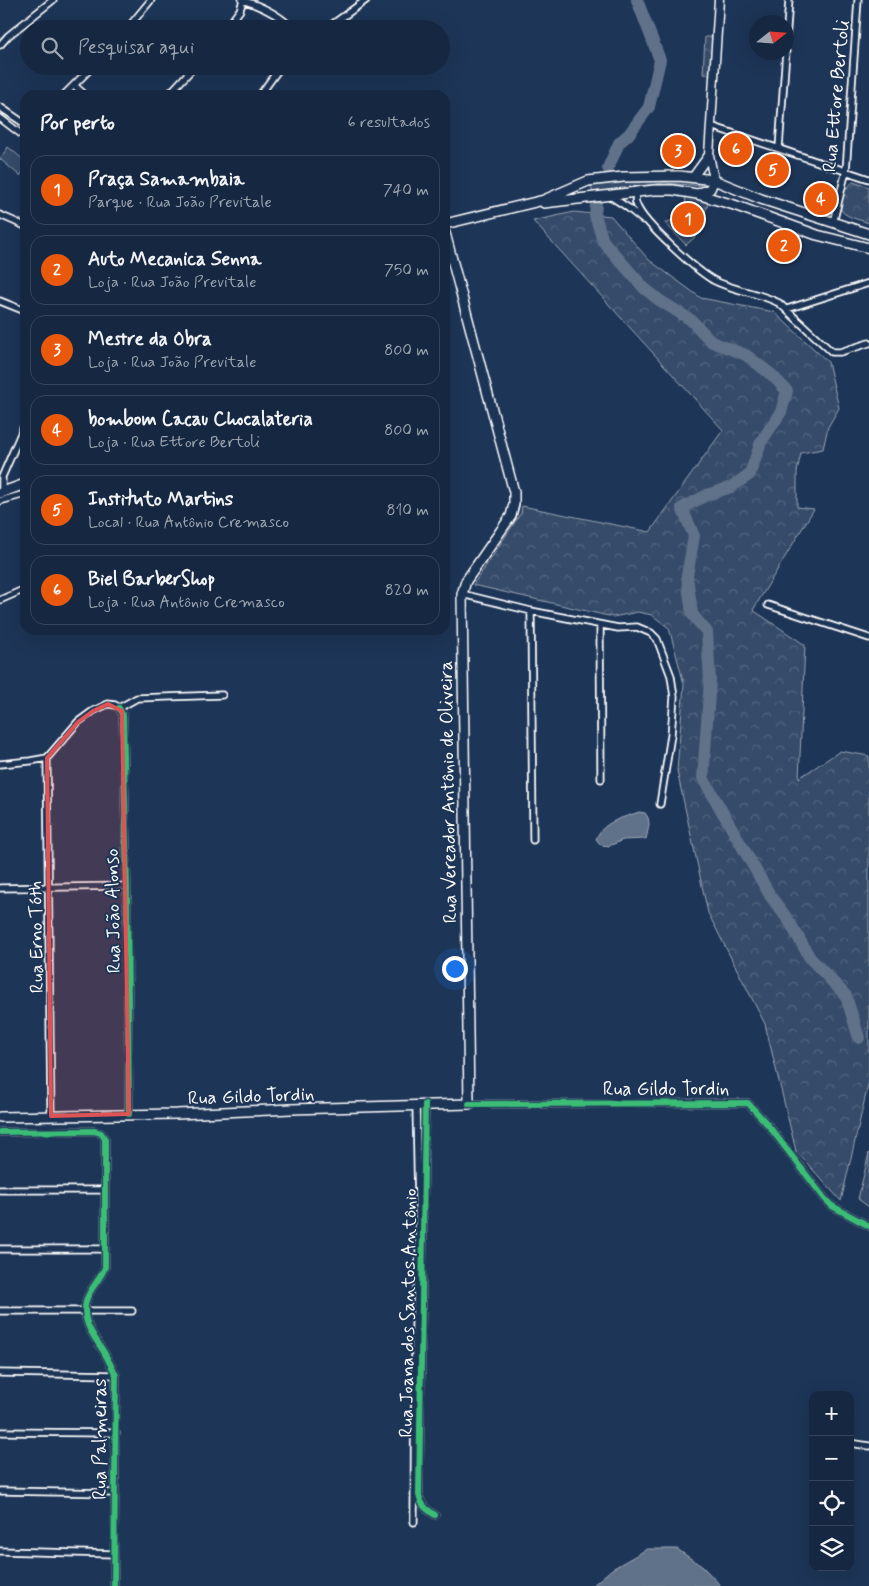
<!DOCTYPE html>
<html lang="pt">
<meta charset="utf-8">
<style>
body{margin:0;font-family:Mynerve,sans-serif;background:#23344c;color:#f1f3f6}
.controls{position:absolute;right:15px;bottom:15px;display:grid;overflow:hidden;border-radius:10px;box-shadow:0 5px 20px #0002}
.controls button{width:45px;height:45px;display:grid;place-items:center;padding:0;border:0;border-bottom:1px solid #35445a;background:#162841;color:#f1f3f6;font:25px sans-serif}
.compass{position:absolute;left:749px;top:15px;width:45px;height:45px;border-radius:50%;background:#162841;box-shadow:0 5px 20px #0002;rotate:73deg}
.you{position:absolute;left:454px;top:968px;width:18px;height:18px;margin:-12px;border:4px solid #fff;border-radius:50%;background:#1a73e8;box-shadow:0 0 0 8px #1a73e833}
.badge{display:grid;place-items:center;width:32px;height:32px;border-radius:50%;background:#ea580c;color:#fff;font-size:16px;font-weight:700}
.pin{position:absolute;translate:-50% -50%;border:2px solid #fff;box-shadow:0 1px 5px #0006}
.list{margin:0;padding:0;list-style:none}
h2{display:flex;justify-content:space-between;align-items:center;height:65px;margin:0;padding:0 20px;font-size:21px}
h2 small{font-size:16px;font-weight:400;color:#9ea6b1}
.list li{display:grid;grid-template-columns:32px 1fr auto;gap:15px;align-items:center;box-sizing:border-box;height:70px;margin:0 10px 10px;padding:0 10px;border:1px solid #35445a;border-radius:15px}
.list b{display:block;font-size:19px;white-space:nowrap}
.list p{margin:0;font-size:16px;white-space:nowrap;color:#9ea6b1}
.list em{font-size:16px;font-style:normal;color:#9ea6b1}
.icon{flex:none;width:28px;height:28px;fill:none;stroke:currentColor;stroke-width:2;stroke-linecap:round;stroke-linejoin:round}
.map{position:relative;flex:none;width:869px;height:1586px;overflow:hidden}
.search{position:absolute;background:#162841;box-shadow:0 5px 20px #0002;left:20px;top:20px;width:430px;height:55px;display:flex;align-items:center;gap:12px;box-sizing:border-box;padding:0 18px;border-radius:28px;color:#9ea6b1;font-size:19px}
.panel{position:absolute;background:#162841;box-shadow:0 5px 20px #0002;left:20px;top:90px;width:430px;height:545px;border-radius:15px}
.map>svg:first-child{display:block}
.grass{fill:url(#grass-tufts);stroke:#9aa5b4}
.forest{fill:url(#forest-crowns);stroke:#9aa5b4}
.garden{fill:#364b69;stroke:#9aa5b4}
.water{fill:#617289;stroke:#a0aab8}
.lines{fill:none;stroke-linecap:round;stroke-linejoin:round}
.river{stroke:#617289;stroke-width:12}
.minor-casing{stroke:#fff;stroke-width:9}
.tertiary-casing{stroke:#fff;stroke-width:11}
.secondary-casing{stroke:#fff;stroke-width:12}
.minor{stroke:#1d3557;stroke-width:5.5}
.tertiary{stroke:#1d3557;stroke-width:8}
.secondary{stroke:#1d3557;stroke-width:9}
.cycleway-casing{stroke:#1d3557;stroke-width:9}
.cycleway{stroke:#3abd76;stroke-width:6}
.marked{fill:#de5353;fill-opacity:0.2;stroke:#de5353;stroke-width:4;stroke-linejoin:round}
.labels{text-anchor:middle;stroke-width:4;stroke-linejoin:round;paint-order:stroke}
.street-label{font-size:19px;fill:#fff;stroke:#1d3557}
</style>
<div class="map">
<svg width="869" height="1586" viewBox="0 0 869 1586">
<defs>
<pattern id="grass-tufts" width="24" height="20" patternUnits="userSpaceOnUse" patternTransform="scale(1.25)"><rect width="24" height="20" fill="#364b69"/><path d="M3 7l-1-3M5 7V3M7 7l1-3M15 17l-1-3M17 17v-4M19 17l1-3" fill="none" stroke="#546680"/></pattern>
<pattern id="forest-crowns" width="20" height="18" patternUnits="userSpaceOnUse" patternTransform="scale(1.25)"><rect width="20" height="18" fill="#364b69"/><path d="M2 6a3 3 0 1 1 6 0M12 15a3 3 0 1 1 6 0" fill="none" stroke="#546680"/></pattern>
</defs>
<rect width="100%" height="100%" fill="#1d3557"/>
<filter id="ink" filterUnits="userSpaceOnUse"><feTurbulence type="fractalNoise" baseFrequency=".02" numOctaves="2"/><feDisplacementMap in="SourceGraphic" scale="10" xChannelSelector="R" yChannelSelector="G"/><feConvolveMatrix kernelMatrix="1 2 1 2 8 2 1 2 1" color-interpolation-filters="sRGB"/></filter>
<g filter="url(#ink)">
<path class="grass" d="M 677,178 L 704,181 L 703,186 L 664,183 L 593,192 L 590,185 Z"/>
<path class="forest" d="M 705,37 L 712,37 L 711,75 L 703,74 Z
M 853,182 L 869,187 L 869,223 C 862,220 852,219 845,214 C 834,207 845,188 853,182 Z
M 685,195 L 710,199 L 695,237 L 686,245 L 665,223 L 684,216 L 686,205 Z
M 574,212 L 611,216 L 649,260 L 701,298 L 774,312 L 828,362 L 839,408 L 828,427 L 823,449 L 801,453 L 797,472 L 797,507 L 814,509 L 753,610 L 805,645 L 799,778 L 840,751 L 869,756 L 869,1081 L 841,1201 L 796,1151 L 765,1024 L 708,913 L 677,771 L 684,684 L 669,628 L 652,615 L 638,612 L 613,617 L 473,585 L 521,513 L 522,506 L 650,532 L 723,430 L 533,221 Z
M 869,1153 L 869,1207 L 858,1199 Z"/>
<path class="garden" d="M 8,147 L 25,161 L 25,169 L 20,176 L 0,159 Z"/>
<path class="water" d="M 639,812 L 645,813 C 652,821 648,829 646,839 L 623,840 L 609,846 L 601,845 L 596,839 C 603,821 623,818 639,812 Z
M 647,1549 L 677,1549 L 703,1567 L 721,1586 L 592,1586 L 612,1569 Z"/>
<g class="lines">
<path class="river" d="M 608,168 L 619,143 L 629,134 L 649,107 L 660,60 L 637,0
M 596,205 L 595,215 L 603,241 L 644,288 L 659,300 L 691,320 L 712,342 L 746,355 L 772,375 L 787,391 L 781,412 L 761,442 L 750,474 L 731,487 L 707,495 L 682,508 L 694,536 L 687,576 L 692,614 L 707,632 L 710,680 L 703,778 L 771,897 L 789,921 L 810,958 L 846,996 L 859,1038"/>
<defs>
<path id="minor" d="M 242,0 C 261,6 279,14 293,29
M 127,29 L 151,0
M 226,29 L 240,10 L 243,0
M 326,29 L 366,0
M 786,41 L 789,0
M 0,45 L 8,36 L 53,0
M 74,85 L 85,95
M 64,95 L 93,66
M 166,95 L 171,92 L 195,66
M 260,95 L 281,66
M 0,107 L 25,124
M 0,118 L 25,137
M 711,126 L 869,179
M 779,148 L 786,52
M 638,191 C 635,196 634,200 637,206 C 644,224 696,270 713,280 C 734,291 758,292 779,303 L 832,352 L 840,352 L 869,343
M 610,196 L 627,207 L 643,220
M 0,215 L 25,226
M 833,223 L 846,171 L 858,0
M 0,301 L 25,311
M 787,309 L 869,283
M 2,492 L 2,477 L 25,424
M 0,501 L 25,494
M 462,594 L 531,611 L 618,628 L 637,627 L 651,633 L 657,639 L 671,676 L 674,697 L 671,735 L 660,804
M 0,600 L 25,589
M 768,605 L 869,638
M 531,611 L 533,840
M 600,625 L 601,779
M 119,708 L 123,716 L 127,886 L 129,1114
M 119,708 L 137,698 L 222,695
M 47,758 L 51,1116
M 0,764 L 30,761 L 47,758 L 78,722 L 93,711 L 108,704 L 115,705 L 119,708
M 0,888 L 127,886
M 425,1104 L 419,1495 C 421,1505 426,1509 435,1515
M 469,1104 L 748,1103 L 768,1125 L 825,1199 L 832,1206 L 869,1226
M 0,1132 L 94,1131 L 101,1133 L 105,1139 L 105,1267 C 101,1279 89,1289 86,1301 C 81,1323 95,1337 105,1354 C 109,1361 112,1368 116,1375 L 114,1586
M 0,1190 L 105,1190
M 0,1249 L 105,1249
M 0,1311 L 132,1311
M 0,1373 L 116,1375
M 0,1432 L 116,1433
M 850,1443 L 869,1446
M 0,1491 L 114,1493
M 414,1522 L 415,1325 L 419,1254 L 416,1105
M 0,1551 L 114,1554"/>
<path id="tertiary" d="M 693,177 L 709,155
M 714,180 L 709,155 L 719,0"/>
<path id="secondary" d="M 698,194 L 710,189 L 714,180
M 544,203 L 654,190 L 673,190 L 697,194 L 734,205 L 817,235 L 869,248
M 445,224 L 544,200 L 588,181 L 623,177 L 679,176 L 714,180 L 761,199 L 869,234
M 0,493 L 25,484
M 0,1117 L 177,1114 L 291,1109 L 469,1104 L 462,594 L 466,581 L 511,516 L 514,504 L 514,492 L 445,233"/>
</defs>
<use href="#minor" class="minor-casing"/>
<use href="#tertiary" class="tertiary-casing"/>
<use href="#secondary" class="secondary-casing"/>
<use href="#minor" class="minor"/>
<use href="#tertiary" class="tertiary"/>
<use href="#secondary" class="secondary"/>
<defs>
<path id="cycleway" d="M 119,708 L 123,716 L 127,886 L 129,1114
M 425,1104 L 419,1495 C 421,1505 426,1509 435,1515
M 469,1104 L 748,1103 L 768,1125 L 825,1199 L 832,1206 L 869,1226
M 0,1132 L 94,1131 L 101,1133 L 105,1139 L 105,1267 C 101,1279 89,1289 86,1301 C 81,1323 95,1337 105,1354 C 109,1361 112,1368 116,1375 L 114,1586"/>
</defs>
<use href="#cycleway" class="cycleway-casing"/>
<use href="#cycleway" class="cycleway"/>
</g>
</g>
<path class="marked" d="M 108,704 L 122,711 L 129,1114 L 51,1116 L 47,758 L 78,722 L 93,711 Z"/>
<g class="labels">
<g class="street-label">
<text transform="translate(835 96) rotate(-85)" y="7">Rua Ettore Bertoli</text>
<text transform="translate(447 792) rotate(-91)" y="7">Rua Vereador Antônio de Oliveira</text>
<text transform="translate(112 911) rotate(-91)" y="7">Rua João Alonso</text>
<text transform="translate(35 937) rotate(-91)" y="7">Rua Erno Tóth</text>
<text x="666" y="1095">Rua Gildo Tordin</text>
<text transform="translate(251 1095) rotate(-2)" y="7">Rua Gildo Tordin</text>
<text transform="translate(407 1313) rotate(-89)" y="7">Rua Joana dos Santos Antônio</text>
<text transform="translate(99 1439) rotate(-90)" y="7">Rua Palmeiras</text>
</g>
</g>
</svg>
<div class="controls">
<button>+</button>
<button>−</button>
<button><svg class="icon" aria-label="locate" viewBox="0 0 24 24"><circle cx="12" cy="12" r="6"/><path d="M12 2v4M12 18v4M2 12h4M18 12h4"/></svg></button>
<button><svg class="icon" aria-label="layers" viewBox="0 0 24 24"><path d="M12 4l9 5-9 5-9-5zM3 14l9 5 9-5"/></svg></button>
</div>
<svg class="compass" viewBox="-18 -18 36 36"><path d="M0-13l5 13h-10z" fill="#e53935"/><path d="M0 13l5-13h-10z" fill="#9ea6b1"/></svg>
<div class="you"></div>
<div class="pin badge" style="left:688px;top:219px">1</div>
<div class="pin badge" style="left:784px;top:246px">2</div>
<div class="pin badge" style="left:678px;top:151px">3</div>
<div class="pin badge" style="left:821px;top:199px">4</div>
<div class="pin badge" style="left:773px;top:170px">5</div>
<div class="pin badge" style="left:736px;top:149px">6</div>
<div class="search"><svg class="icon" aria-label="search" viewBox="0 0 24 24"><circle cx="10" cy="10" r="6"/><path d="M15 15l6 6"/></svg>Pesquisar aqui</div>
<section class="panel">
<h2>Por perto<small>6 resultados</small></h2>
<ul class="list">
<li><span class="badge">1</span><div><b>Praça Samambaia</b><p>Parque · Rua João Previtale</p></div><em>740 m</em></li>
<li><span class="badge">2</span><div><b>Auto Mecanica Senna</b><p>Loja · Rua João Previtale</p></div><em>750 m</em></li>
<li><span class="badge">3</span><div><b>Mestre da Obra</b><p>Loja · Rua João Previtale</p></div><em>800 m</em></li>
<li><span class="badge">4</span><div><b>bombom Cacau Chocalateria</b><p>Loja · Rua Ettore Bertoli</p></div><em>800 m</em></li>
<li><span class="badge">5</span><div><b>Instituto Martins</b><p>Local · Rua Antônio Cremasco</p></div><em>810 m</em></li>
<li><span class="badge">6</span><div><b>Biel BarberShop</b><p>Loja · Rua Antônio Cremasco</p></div><em>820 m</em></li>
</ul>
</section>
</div>
